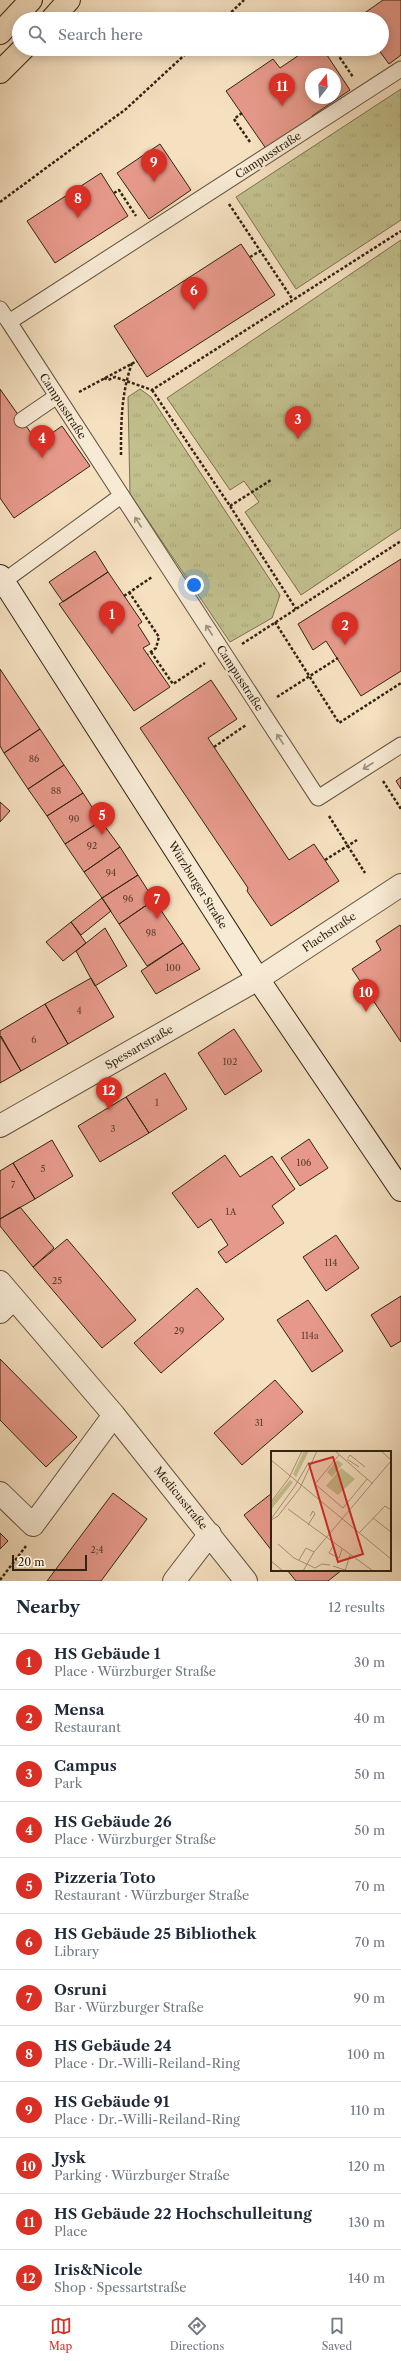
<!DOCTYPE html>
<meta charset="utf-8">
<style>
body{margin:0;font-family:"Libre Caslon Text",serif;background:#f2f2f3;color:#1f2937}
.compass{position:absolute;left:305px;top:68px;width:36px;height:36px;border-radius:50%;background:#fff;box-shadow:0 2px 10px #0003;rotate:17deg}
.scale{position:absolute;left:12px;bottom:10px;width:75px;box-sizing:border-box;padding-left:4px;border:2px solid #322412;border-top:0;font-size:11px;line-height:14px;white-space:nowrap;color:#322412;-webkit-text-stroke:3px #f8ebd6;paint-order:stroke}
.you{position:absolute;left:194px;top:585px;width:14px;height:14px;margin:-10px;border:3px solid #fff;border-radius:50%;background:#1a73e8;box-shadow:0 0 0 6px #1a73e833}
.badge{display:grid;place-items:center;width:26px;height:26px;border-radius:50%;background:#d93025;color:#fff;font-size:13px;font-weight:700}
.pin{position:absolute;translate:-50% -33px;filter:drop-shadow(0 1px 2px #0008)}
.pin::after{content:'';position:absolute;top:21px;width:14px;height:12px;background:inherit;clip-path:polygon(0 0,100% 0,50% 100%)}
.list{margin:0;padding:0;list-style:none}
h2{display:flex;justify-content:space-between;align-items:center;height:52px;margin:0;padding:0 16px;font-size:17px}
h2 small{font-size:13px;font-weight:400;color:#747a83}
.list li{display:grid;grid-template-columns:26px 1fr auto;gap:12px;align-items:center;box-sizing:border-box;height:56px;padding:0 16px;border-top:1px solid #e0e1e3}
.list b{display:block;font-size:15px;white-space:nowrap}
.list p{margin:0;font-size:13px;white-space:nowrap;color:#747a83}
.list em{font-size:13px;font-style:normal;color:#747a83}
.icon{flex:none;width:22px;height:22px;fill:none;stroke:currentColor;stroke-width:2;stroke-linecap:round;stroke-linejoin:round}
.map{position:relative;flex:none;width:401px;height:1581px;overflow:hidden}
.search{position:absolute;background:#fff;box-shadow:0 2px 10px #0003;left:12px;right:12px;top:12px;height:44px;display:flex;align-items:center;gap:10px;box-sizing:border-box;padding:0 14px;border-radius:22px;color:#747a83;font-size:15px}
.sheet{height:724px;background:#fff}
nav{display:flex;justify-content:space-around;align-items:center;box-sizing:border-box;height:56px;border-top:1px solid #e0e1e3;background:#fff;font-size:11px;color:#747a83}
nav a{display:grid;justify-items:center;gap:2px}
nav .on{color:#d93025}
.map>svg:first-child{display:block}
.park{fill:url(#park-tufts);stroke:#7a7250}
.building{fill:#e6998a;stroke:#322412;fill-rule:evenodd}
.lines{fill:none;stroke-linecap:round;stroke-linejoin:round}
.lane-casing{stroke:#63533e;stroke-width:17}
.street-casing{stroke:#63533e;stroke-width:24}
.secondary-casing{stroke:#322412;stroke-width:24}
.highway-casing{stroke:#322412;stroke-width:24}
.path{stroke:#322412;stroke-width:2.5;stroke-dasharray:3 2;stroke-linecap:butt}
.lane{stroke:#f8ebd6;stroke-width:15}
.street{stroke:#f8ebd6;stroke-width:22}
.secondary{stroke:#f8ebd6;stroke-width:22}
.highway{stroke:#f5e0c0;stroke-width:22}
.oneway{stroke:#9f917e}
.labels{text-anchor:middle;stroke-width:4;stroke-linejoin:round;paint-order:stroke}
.number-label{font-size:9px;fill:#5f4130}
.street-label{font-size:11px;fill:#322412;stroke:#f8ebd6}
.inset-road{fill:none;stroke:#a7957a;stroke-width:1}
.view{fill:#d62828;fill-opacity:0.15;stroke:#d62828;stroke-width:2}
.inset-edge{fill:none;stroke:#322412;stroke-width:2}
</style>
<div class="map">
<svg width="401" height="1581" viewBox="0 0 401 1581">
<defs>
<pattern id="park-tufts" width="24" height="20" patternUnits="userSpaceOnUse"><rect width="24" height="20" fill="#c2c18e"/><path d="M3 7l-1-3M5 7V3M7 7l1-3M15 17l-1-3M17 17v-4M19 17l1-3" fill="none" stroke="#a7a679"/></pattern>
</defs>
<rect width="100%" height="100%" fill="#f5e0c0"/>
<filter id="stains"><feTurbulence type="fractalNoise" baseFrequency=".005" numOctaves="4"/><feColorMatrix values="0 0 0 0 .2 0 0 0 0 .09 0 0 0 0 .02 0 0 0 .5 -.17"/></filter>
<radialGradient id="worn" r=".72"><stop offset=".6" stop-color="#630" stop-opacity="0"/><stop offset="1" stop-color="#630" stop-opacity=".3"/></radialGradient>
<path class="park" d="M 401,89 L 401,220 L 296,289 L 236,197 Z
M 401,240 L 401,528 L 301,595 L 245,512 L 259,502 L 244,481 L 230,490 L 167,398 Z
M 140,389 L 151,397 L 280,595 L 272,618 L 230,642 L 130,494 L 128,397 Z"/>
<path class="building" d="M 383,0 L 401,0 L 401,55 L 389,64 L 378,49 L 382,49 L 382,19 L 356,19 Z
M 308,49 L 323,49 L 350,90 L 312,116 L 313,119 L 267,150 L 226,91 L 273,59 L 280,68 ZM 311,74 L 335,74 L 335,98 L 311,98 Z
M 160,144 L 191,190 L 149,219 L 117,173 Z
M 101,173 L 128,216 L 55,263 L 27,221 Z
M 241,244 L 275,295 L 147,377 L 114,326 Z
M 0,389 L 38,443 L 62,426 L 90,466 L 14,518 L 0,498 Z
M 95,551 L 108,572 L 63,602 L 49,582 Z
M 401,559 L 401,671 L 361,696 L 326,641 L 313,650 L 298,624 Z
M 108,572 L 142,622 L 138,625 L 150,644 L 143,648 L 170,687 L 134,711 L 59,604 Z
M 0,669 L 40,729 L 4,753 L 0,746 Z
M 211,680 L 237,719 L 208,738 L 289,860 L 314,844 L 339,881 L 271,926 L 247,891 L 248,888 L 140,728 Z
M 40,729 L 64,765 L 28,789 L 4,753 Z
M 64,765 L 83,793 L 47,816 L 28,789 Z
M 401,777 L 401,789 L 396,781 Z
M 83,793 L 101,821 L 65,844 L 47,816 Z
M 0,802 L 10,811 L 0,822 Z
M 101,821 L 120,847 L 84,872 L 65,844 Z
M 120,847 L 138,875 L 102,898 L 84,872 Z
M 138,875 L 154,900 L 119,924 L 102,898 Z
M 102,898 L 111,911 L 81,935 L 71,922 Z
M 154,900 L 183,943 L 147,966 L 119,924 Z
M 71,922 L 86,943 L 63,961 L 46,942 Z
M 400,925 L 401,927 L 401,1042 L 352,969 L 381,950 L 376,941 Z
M 105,928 L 127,966 L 95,986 L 76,951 Z
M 183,943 L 200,969 L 156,994 L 141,971 Z
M 91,978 L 114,1017 L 68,1044 L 45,1004 Z
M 45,1004 L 68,1044 L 21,1071 L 0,1036 L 0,1031 Z
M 234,1029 L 262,1071 L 225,1095 L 198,1053 Z
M 1,1036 L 21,1071 L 0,1083 L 0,1037 Z
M 165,1073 L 187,1109 L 149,1133 L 126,1097 Z
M 126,1097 L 149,1133 L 100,1162 L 78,1126 Z
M 309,1139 L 328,1168 L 300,1186 L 281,1158 Z
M 52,1140 L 73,1176 L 35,1199 L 13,1163 Z
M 225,1155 L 240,1177 L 272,1156 L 295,1189 L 272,1206 L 284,1223 L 226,1263 L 218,1252 L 228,1245 L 211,1219 L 198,1228 L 172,1193 Z
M 13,1163 L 35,1199 L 0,1219 L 0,1171 Z
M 20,1207 L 54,1248 L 33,1267 L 0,1226 L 0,1219 Z
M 336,1235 L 359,1268 L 326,1291 L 303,1257 Z
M 67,1239 L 136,1320 L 102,1348 L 33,1267 Z
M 197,1288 L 224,1319 L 161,1373 L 134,1343 Z
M 401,1296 L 401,1341 L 391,1347 L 371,1315 Z
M 308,1300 L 343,1351 L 312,1372 L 277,1320 Z
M 0,1359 L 77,1437 L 46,1467 L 0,1420 Z
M 275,1380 L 303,1412 L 242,1465 L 214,1433 Z
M 113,1493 L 147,1519 L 101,1581 L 47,1581 Z
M 272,1493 L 272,1551 L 244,1515 Z
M 0,1533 L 8,1541 L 0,1549 Z
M 287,1570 L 342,1570 L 328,1581 L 296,1581 Z"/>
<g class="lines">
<defs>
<path id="lane" d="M 401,69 L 9,322 L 318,798 L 401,745
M 0,309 L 9,322
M 22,420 L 57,396
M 4,581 L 121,496"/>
<path id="street" d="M 0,1126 L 258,979 L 401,885
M 0,1282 L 114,1415 L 246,1581
M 0,1312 L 13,1299
M 0,1493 L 33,1525 L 114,1415
M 174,1581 L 210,1534"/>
<path id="secondary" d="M 0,576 L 258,979 L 401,1190"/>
<path id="highway" d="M 52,19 L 69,0
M 0,33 L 31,0
M 0,72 L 23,49"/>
</defs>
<use href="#lane" class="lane-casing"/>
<use href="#street" class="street-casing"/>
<use href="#secondary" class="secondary-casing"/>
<use href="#highway" class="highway-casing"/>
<path class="path" d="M 224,19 L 244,0
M 334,49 L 353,77
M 325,53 L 332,49
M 242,113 L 234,119 L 250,142
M 114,193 L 119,190 L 136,216
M 0,202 L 126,109 L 191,49
M 229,204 L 293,300
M 250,257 L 260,251
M 104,378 L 108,380 L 115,377 L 152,390 L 401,231
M 152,390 L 230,506 L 296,609
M 79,392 L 137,361
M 121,455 C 121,423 121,394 132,363
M 230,506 L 271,480
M 129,592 L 159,637 L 156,648 L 148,654
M 124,596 L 152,577
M 275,622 L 339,723 L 401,683
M 242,644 L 401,541
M 151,652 L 173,684 L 205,663
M 277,697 L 338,658
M 214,747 L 246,725
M 383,781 L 401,809
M 329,816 L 365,873
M 325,860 L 357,840
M 0,1580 L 26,1546"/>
<use href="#lane" class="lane"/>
<use href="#street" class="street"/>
<use href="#secondary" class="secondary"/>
<use href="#highway" class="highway"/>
</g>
<defs><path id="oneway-shaft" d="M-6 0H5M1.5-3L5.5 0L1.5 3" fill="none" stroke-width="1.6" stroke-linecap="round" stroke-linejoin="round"/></defs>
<g class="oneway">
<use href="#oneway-shaft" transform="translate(138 522) rotate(-123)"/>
<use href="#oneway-shaft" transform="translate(209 630) rotate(-123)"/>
<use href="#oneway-shaft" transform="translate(280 739) rotate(-123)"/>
<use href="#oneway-shaft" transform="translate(368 766) rotate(147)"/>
</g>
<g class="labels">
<g class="number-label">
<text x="34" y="762">86</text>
<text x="56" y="794">88</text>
<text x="74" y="822">90</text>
<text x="92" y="849">92</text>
<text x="111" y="876">94</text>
<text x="128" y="902">96</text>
<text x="151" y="936">98</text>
<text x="173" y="971">100</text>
<text x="79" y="1014">4</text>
<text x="34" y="1043">6</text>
<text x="230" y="1065">102</text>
<text x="157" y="1106">1</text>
<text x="113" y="1132">3</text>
<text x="304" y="1166">106</text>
<text x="43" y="1172">5</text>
<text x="13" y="1188">7</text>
<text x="231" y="1215">1A</text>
<text x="331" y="1266">114</text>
<text x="57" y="1284">25</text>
<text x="179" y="1334">29</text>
<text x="310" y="1339">114a</text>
<text x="259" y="1426">31</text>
<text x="97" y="1553">2;4</text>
</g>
<g class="street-label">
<text transform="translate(268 155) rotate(-33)" y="4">Campusstraße</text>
<text transform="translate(63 406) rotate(57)" y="4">Campusstraße</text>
<text transform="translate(240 678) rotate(57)" y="4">Campusstraße</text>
<text transform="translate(198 885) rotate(58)" y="4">Würzburger Straße</text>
<text transform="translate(329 932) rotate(-34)" y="4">Flachstraße</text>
<text transform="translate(139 1047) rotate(-30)" y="4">Spessartstraße</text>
<text transform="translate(181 1498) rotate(51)" y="4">Medicusstraße</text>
</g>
</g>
<g transform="translate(271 1451)">
<rect width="120" height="120" fill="#f5e0c0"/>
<path d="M 33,0 L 38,0 L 25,26 L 22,23 ZM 19,29 L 22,31 L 0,59 L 0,52 Z" fill="#c2c18e"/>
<path d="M 66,9 L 72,13 L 61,26 L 56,21 ZM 70,17 L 84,28 L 67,44 L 55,35 Z" fill="#c2c18e"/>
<path class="inset-road" d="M 64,0 L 102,33M 110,0 L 120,9M 68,4 L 44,33 L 72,57 L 96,28M 77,7 L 79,4 L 94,16M 76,8 L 88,16M 0,9 L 120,108M 0,51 L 18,27 L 31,0M 17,58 L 102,120M 102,67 L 120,81M 0,68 L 24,35 L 38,11M 0,69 L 7,65 L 29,37 L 46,0M 37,74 L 44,63 L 42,60 L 39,65M 88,82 L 114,55 L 120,59M 7,93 L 23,107 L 44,117 L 51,113 L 59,114M 63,93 L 58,102 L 68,107 L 71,98M 28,109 L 35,97 L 43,101M 0,110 L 12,120M 62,115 L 74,119M 32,120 L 43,101 L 120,10M 74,120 L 79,104"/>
<path class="view" d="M 62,6 L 92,103 L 67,111 L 38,13 Z"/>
<rect width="120" height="120" class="inset-edge"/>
</g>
<rect width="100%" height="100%" filter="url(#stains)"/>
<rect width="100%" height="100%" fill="url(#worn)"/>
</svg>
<svg class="compass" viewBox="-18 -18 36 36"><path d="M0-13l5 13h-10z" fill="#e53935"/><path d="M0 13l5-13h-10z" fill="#747a83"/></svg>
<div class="scale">20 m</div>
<div class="you"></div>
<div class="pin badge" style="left:112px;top:634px">1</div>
<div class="pin badge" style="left:345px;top:645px">2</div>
<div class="pin badge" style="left:298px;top:439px">3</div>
<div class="pin badge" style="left:42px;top:458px">4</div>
<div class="pin badge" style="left:102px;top:835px">5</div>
<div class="pin badge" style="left:194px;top:310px">6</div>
<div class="pin badge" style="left:157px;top:919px">7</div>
<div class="pin badge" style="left:78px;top:218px">8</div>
<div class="pin badge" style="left:154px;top:182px">9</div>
<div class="pin badge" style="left:366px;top:1012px">10</div>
<div class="pin badge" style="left:282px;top:106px">11</div>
<div class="pin badge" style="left:109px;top:1110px">12</div>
<div class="search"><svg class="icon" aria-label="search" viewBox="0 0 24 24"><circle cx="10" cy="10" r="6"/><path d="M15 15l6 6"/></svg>Search here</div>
</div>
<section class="sheet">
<h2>Nearby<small>12 results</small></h2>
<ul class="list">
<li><span class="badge">1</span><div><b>HS Gebäude 1</b><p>Place · Würzburger Straße</p></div><em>30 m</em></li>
<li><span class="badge">2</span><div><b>Mensa</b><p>Restaurant</p></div><em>40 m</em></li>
<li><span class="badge">3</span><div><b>Campus</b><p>Park</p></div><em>50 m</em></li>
<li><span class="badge">4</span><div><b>HS Gebäude 26</b><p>Place · Würzburger Straße</p></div><em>50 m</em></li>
<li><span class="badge">5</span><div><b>Pizzeria Toto</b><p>Restaurant · Würzburger Straße</p></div><em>70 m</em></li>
<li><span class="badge">6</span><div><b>HS Gebäude 25 Bibliothek</b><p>Library</p></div><em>70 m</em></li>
<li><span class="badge">7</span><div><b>Osruni</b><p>Bar · Würzburger Straße</p></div><em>90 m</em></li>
<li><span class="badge">8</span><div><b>HS Gebäude 24</b><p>Place · Dr.-Willi-Reiland-Ring</p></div><em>100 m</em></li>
<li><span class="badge">9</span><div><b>HS Gebäude 91</b><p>Place · Dr.-Willi-Reiland-Ring</p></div><em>110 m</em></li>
<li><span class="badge">10</span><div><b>Jysk</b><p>Parking · Würzburger Straße</p></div><em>120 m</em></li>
<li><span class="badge">11</span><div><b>HS Gebäude 22 Hochschulleitung</b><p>Place</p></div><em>130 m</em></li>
<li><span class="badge">12</span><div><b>Iris&amp;Nicole</b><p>Shop · Spessartstraße</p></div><em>140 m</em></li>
</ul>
</section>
<nav>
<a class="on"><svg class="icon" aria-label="map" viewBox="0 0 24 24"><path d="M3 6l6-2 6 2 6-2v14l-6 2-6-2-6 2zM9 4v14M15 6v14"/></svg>Map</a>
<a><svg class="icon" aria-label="directions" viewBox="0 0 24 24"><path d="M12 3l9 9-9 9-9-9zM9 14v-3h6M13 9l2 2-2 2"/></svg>Directions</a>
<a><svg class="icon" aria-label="saved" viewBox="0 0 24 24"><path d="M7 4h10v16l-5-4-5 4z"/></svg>Saved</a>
</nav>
